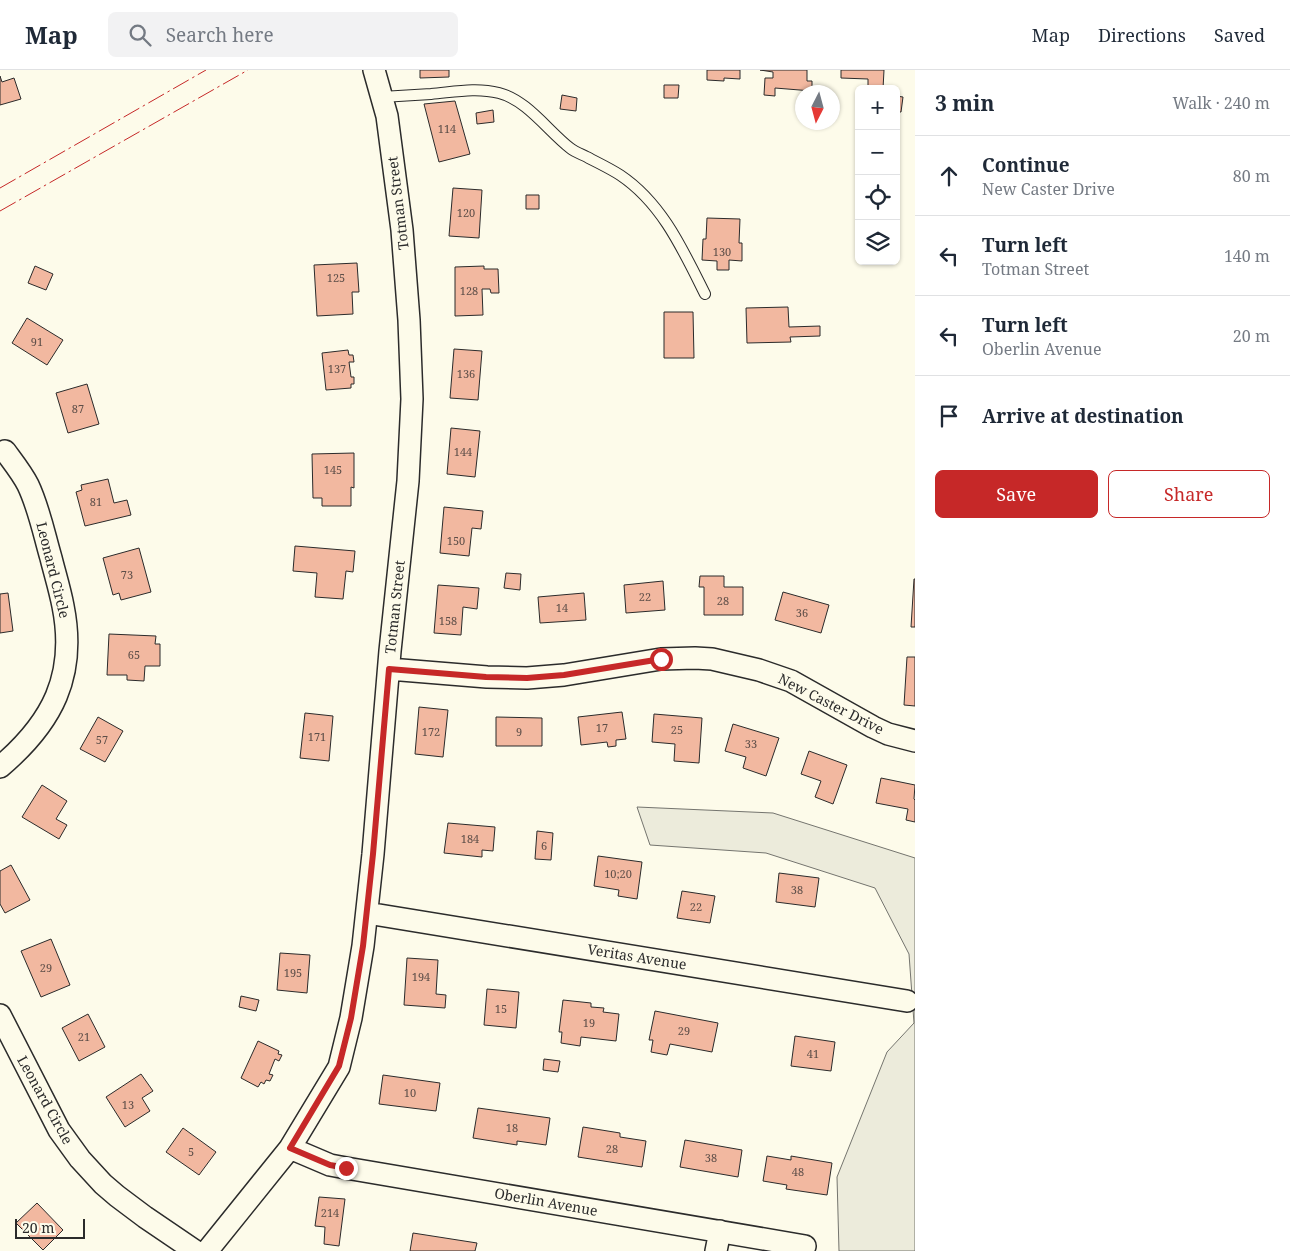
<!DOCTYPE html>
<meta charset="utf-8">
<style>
body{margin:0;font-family:"Noto Serif",serif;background:#f2f2f3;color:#1f2937}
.controls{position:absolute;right:15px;top:15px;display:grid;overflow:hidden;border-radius:8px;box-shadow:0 1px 4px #0004}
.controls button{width:45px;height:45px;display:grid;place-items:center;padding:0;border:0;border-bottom:1px solid #e0e1e3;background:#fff;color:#1f2937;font:25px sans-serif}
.compass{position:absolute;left:795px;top:15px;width:45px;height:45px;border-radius:50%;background:#fff;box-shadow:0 1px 4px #0004;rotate:186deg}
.scale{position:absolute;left:15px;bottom:12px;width:70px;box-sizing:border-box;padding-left:5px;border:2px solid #2b2b2b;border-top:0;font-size:14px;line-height:18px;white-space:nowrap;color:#2b2b2b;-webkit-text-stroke:4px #fdfbea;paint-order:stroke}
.stop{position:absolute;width:15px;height:15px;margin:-11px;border:4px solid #c62828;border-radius:50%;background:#fff}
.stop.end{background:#c62828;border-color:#fff;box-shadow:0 1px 5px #0008}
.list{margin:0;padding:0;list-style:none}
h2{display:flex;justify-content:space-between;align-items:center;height:65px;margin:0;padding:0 20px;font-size:21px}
h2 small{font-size:16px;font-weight:400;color:#747a83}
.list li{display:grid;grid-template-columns:32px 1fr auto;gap:15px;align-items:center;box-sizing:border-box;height:80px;padding:0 20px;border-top:1px solid #e0e1e3}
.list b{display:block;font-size:19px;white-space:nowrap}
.list p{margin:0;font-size:16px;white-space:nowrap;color:#747a83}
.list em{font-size:16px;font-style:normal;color:#747a83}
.actions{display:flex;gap:10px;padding:15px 20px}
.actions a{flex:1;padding:11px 0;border:1px solid #c62828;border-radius:8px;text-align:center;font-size:18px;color:#c62828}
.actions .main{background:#c62828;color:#fff}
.icon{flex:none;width:28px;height:28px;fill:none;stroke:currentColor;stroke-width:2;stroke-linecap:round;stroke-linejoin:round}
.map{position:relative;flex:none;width:915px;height:1181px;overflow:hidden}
header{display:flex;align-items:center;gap:30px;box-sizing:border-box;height:70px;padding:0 25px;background:#fff;border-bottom:1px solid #e0e1e3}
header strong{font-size:24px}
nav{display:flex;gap:28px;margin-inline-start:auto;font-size:18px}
.search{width:350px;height:45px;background:#f2f2f3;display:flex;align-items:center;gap:12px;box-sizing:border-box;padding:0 18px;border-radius:8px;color:#747a83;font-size:19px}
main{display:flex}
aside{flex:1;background:#fff}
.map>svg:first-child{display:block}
.green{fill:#ecebdb;stroke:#74746e}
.building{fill:#f2b8a0;stroke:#2b2b2b}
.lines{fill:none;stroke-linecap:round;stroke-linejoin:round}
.lane-casing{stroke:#2b2b2b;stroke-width:12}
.street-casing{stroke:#2b2b2b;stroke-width:24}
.lane{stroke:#fdfbea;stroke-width:10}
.street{stroke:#fdfbea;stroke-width:21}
.power{stroke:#c62828;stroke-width:1;stroke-dasharray:18 4 2.5 4;stroke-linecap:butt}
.route{stroke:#c62828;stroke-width:6}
.labels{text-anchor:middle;stroke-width:4;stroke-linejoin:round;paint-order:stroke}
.number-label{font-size:11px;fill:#5d4e48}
.street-label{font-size:14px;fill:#2b2b2b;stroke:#fdfbea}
</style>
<header>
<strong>Map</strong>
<div class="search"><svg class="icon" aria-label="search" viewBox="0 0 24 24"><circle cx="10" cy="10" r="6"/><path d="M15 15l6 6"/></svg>Search here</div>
<nav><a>Map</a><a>Directions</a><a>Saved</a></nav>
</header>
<main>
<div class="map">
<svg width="915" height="1181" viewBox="0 0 915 1181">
<rect width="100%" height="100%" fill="#fdfbea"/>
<path class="green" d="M 637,737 L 773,743 L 915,788 L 915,1181 L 839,1181 L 837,1107 L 887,982 L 914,953 L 909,884 L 875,818 L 766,783 L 650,775 Z"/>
<path class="building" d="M 420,0 L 449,0 L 449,7 L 420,8 Z
M 707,0 L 740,0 L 740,9 L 724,8 L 724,11 L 707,10 Z
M 760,0 L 807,0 L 807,11 L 812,11 L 812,21 L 775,18 L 775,26 L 764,25 L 765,8 L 773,8 L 773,2 Z
M 841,0 L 884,0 L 883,19 L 868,19 L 868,9 L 841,8 Z
M 0,6 L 2,12 L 14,8 L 21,29 L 0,35 Z
M 664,15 L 679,15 L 678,28 L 664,28 Z
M 562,25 L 577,28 L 576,41 L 560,39 Z
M 896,26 L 903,27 L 901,42 L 896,42 Z
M 455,31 L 470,84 L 439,92 L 424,34 Z
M 493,40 L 494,52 L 477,54 L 476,43 Z
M 453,118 L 482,120 L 479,168 L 449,166 Z
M 526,125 L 539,125 L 539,139 L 526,139 Z
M 707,148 L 740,149 L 739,173 L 742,173 L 742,191 L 729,190 L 729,200 L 717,200 L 717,191 L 702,190 L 703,169 L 706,169 Z
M 357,193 L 359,222 L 352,222 L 353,244 L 317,246 L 314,195 Z
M 35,196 L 53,204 L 46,220 L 28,213 Z
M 484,196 L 484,199 L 498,199 L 499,223 L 491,223 L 490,219 L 482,219 L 483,245 L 455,246 L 455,197 Z
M 788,237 L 789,257 L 820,256 L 820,266 L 790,267 L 791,272 L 747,273 L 746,238 Z
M 664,242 L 693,242 L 694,288 L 664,288 Z
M 27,248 L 63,270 L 47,295 L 12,273 Z
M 454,279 L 482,281 L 478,330 L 450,328 Z
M 348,280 L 349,285 L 353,285 L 354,292 L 349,292 L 351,307 L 354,307 L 354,314 L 351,314 L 351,318 L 326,320 L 322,283 Z
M 87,314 L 99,354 L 68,363 L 56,323 Z
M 451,358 L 480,361 L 475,407 L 447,404 Z
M 354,383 L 354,418 L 351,417 L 351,436 L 322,436 L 322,428 L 313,428 L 312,384 Z
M 108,409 L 114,433 L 127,430 L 131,445 L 85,456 L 76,422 L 82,420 L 81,415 Z
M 444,437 L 483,441 L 481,459 L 472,458 L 469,486 L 440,483 Z
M 295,476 L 355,481 L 353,502 L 346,501 L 343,529 L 315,527 L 317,503 L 293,501 Z
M 139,478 L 151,522 L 121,530 L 119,523 L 113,525 L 103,488 Z
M 506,503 L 521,504 L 520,520 L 504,518 Z
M 700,506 L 724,506 L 724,517 L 743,517 L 743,545 L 704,545 L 704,517 L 699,517 Z
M 914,509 L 915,509 L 915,557 L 911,557 Z
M 663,511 L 665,540 L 626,543 L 624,515 Z
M 438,515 L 479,518 L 477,539 L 463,537 L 461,565 L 434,563 Z
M 783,522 L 829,535 L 821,563 L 775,550 Z
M 8,523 L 13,561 L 0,563 L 0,524 Z
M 584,523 L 586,550 L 540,553 L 538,527 Z
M 109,564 L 156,566 L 155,574 L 160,574 L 160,596 L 145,596 L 144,611 L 127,610 L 127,605 L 107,605 Z
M 907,587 L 915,587 L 915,636 L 904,635 Z
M 419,637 L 448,640 L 443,687 L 415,684 Z
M 622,642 L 626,669 L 616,670 L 616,676 L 608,677 L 607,672 L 581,675 L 578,647 Z
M 305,643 L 333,646 L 329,691 L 300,688 Z
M 654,644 L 702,648 L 699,693 L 674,691 L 675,674 L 652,672 Z
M 98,647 L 123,661 L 105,692 L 80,679 Z
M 496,647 L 542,648 L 542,676 L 496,676 Z
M 733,654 L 779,668 L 766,706 L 743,698 L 746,687 L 725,681 Z
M 809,681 L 847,695 L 833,734 L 815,727 L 821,711 L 801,704 Z
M 881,708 L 915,715 L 914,729 L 915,730 L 915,752 L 906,750 L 908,739 L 876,733 Z
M 42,715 L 67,731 L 56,749 L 67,755 L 59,769 L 22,747 Z
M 448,753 L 495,757 L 493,781 L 482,780 L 482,787 L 444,783 Z
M 537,761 L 553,763 L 551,790 L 535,789 Z
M 598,786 L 642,792 L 637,829 L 618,826 L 619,820 L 594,816 Z
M 11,795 L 30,830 L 5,843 L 0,834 L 0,801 Z
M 779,803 L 819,808 L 815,837 L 776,832 Z
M 682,821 L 715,826 L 710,853 L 677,848 Z
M 51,869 L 70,915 L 41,927 L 21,881 Z
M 280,883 L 310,885 L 307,923 L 277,920 Z
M 407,888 L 438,890 L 436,924 L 446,925 L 445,938 L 404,935 Z
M 487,919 L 519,922 L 516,958 L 484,955 Z
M 241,926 L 259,930 L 256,941 L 239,937 Z
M 563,930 L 591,933 L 591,937 L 604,938 L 603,942 L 619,944 L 616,971 L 581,967 L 580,976 L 561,973 L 562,962 L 559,962 Z
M 655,941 L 718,953 L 712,982 L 670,974 L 667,985 L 651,982 L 653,970 L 649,970 Z
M 88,944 L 105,977 L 79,991 L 62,958 Z
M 795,966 L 835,972 L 831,1001 L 791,996 Z
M 258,971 L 279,981 L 278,984 L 282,985 L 279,991 L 275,989 L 269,1004 L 273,1005 L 270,1011 L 266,1010 L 264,1014 L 261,1012 L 258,1017 L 241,1008 Z
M 544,989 L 560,991 L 558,1002 L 543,1000 Z
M 141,1004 L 153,1021 L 142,1028 L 150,1041 L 125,1057 L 106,1027 Z
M 383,1005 L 440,1013 L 436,1041 L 379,1034 Z
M 478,1038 L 550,1048 L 546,1075 L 517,1071 L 517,1075 L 473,1068 Z
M 583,1057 L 620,1063 L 620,1067 L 646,1071 L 642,1097 L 578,1087 Z
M 183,1058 L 216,1082 L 199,1105 L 166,1082 Z
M 685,1070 L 742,1080 L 738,1107 L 680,1097 Z
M 767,1086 L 791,1090 L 791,1086 L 832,1093 L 827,1125 L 786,1119 L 787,1115 L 763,1111 Z
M 319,1127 L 345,1129 L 339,1176 L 324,1174 L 325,1157 L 315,1156 Z
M 37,1133 L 63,1160 L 43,1180 L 16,1153 Z
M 413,1163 L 477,1173 L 475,1181 L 410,1181 Z"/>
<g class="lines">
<defs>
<path id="lane" d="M 382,27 C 398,26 415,25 431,24 C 454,22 476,17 499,23 C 527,30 548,61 570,78 C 575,82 581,84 587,87 C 598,93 609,98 620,105 C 662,133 683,180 705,224"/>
<path id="street" d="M 389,599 L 487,607 L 527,608 L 564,605 L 661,589 L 695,588 L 712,589 L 759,600 L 791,611 L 873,657 L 888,664 L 915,671
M 0,697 C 52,653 77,606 63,536 C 60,520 55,504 51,488 C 44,464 39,438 28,415 C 22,403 13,392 5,381
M 367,843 L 907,931
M 0,945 L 59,1060 L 80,1089 L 103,1114 L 117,1126 L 145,1147 L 195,1181
M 290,1078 L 330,1095 L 346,1098 L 805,1176
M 207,1181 L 290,1078 L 339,997 L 351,948 L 363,876 L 373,784 L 390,581 L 408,411 L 412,329 L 409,250 L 402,160 L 387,46 L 374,0
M 716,1181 L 720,1161"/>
</defs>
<use href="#lane" class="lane-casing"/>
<use href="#street" class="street-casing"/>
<use href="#lane" class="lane"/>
<use href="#street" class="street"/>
<path class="power" d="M 0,118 L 206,0
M 0,141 L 248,0"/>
</g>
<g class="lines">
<path class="route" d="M 346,1098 L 330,1095 L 290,1078 L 339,996 L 351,948 L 363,876 L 373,784 L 389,599 L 486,607 L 527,608 L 564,605 L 661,589"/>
</g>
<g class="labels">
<g class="number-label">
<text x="447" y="63">114</text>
<text x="466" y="147">120</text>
<text x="722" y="186">130</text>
<text x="336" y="212">125</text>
<text x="469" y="225">128</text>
<text x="37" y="276">91</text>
<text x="337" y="303">137</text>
<text x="466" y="308">136</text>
<text x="78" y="343">87</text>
<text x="463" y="386">144</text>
<text x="333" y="404">145</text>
<text x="96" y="436">81</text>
<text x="456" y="475">150</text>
<text x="127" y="509">73</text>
<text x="645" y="531">22</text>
<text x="723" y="535">28</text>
<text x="562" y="542">14</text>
<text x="802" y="547">36</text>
<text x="448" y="555">158</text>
<text x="134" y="589">65</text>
<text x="602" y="662">17</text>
<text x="677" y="664">25</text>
<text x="431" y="666">172</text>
<text x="519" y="666">9</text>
<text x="317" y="671">171</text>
<text x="102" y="674">57</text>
<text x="751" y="678">33</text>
<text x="470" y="773">184</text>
<text x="544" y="780">6</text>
<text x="618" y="808">10;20</text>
<text x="797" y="824">38</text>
<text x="696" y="841">22</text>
<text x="46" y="902">29</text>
<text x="293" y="907">195</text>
<text x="421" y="911">194</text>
<text x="501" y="943">15</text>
<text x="589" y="957">19</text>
<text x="684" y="965">29</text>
<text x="84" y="971">21</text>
<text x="813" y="988">41</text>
<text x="410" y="1027">10</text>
<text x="128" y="1039">13</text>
<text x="512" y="1062">18</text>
<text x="612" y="1083">28</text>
<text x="191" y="1086">5</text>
<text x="711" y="1092">38</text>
<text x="798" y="1106">48</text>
<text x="330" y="1147">214</text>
</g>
<g class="street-label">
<text transform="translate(398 133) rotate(-97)" y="5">Totman Street</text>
<text transform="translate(53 500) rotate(76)" y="5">Leonard Circle</text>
<text transform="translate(395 537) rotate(-84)" y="5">Totman Street</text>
<text transform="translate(831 634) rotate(27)" y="5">New Caster Drive</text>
<text transform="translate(637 887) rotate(9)" y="5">Veritas Avenue</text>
<text transform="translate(45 1030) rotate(61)" y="5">Leonard Circle</text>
<text transform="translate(546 1132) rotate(10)" y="5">Oberlin Avenue</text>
</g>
</g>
</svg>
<div class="controls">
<button>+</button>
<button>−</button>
<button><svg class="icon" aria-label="locate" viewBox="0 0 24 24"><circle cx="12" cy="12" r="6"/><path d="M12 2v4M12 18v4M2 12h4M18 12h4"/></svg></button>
<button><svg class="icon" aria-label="layers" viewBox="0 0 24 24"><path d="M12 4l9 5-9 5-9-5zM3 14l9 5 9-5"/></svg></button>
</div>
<svg class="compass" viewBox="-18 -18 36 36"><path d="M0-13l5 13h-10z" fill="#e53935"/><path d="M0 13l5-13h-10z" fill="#747a83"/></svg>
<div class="scale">20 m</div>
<div class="stop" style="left:661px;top:589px"></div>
<div class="stop end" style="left:346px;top:1098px"></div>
</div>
<aside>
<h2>3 min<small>Walk · 240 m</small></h2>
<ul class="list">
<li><svg class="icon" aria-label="ahead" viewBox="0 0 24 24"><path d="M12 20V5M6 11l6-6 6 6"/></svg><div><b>Continue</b><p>New Caster Drive</p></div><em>80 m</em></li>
<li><svg class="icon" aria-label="left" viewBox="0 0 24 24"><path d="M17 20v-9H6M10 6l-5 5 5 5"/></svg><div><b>Turn left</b><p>Totman Street</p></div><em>140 m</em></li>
<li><svg class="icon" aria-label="left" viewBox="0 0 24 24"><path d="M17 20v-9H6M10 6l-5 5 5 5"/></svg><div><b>Turn left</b><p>Oberlin Avenue</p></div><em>20 m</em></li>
<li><svg class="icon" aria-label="arrive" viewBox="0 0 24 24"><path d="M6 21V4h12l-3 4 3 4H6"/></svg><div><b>Arrive at destination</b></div></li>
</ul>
<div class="actions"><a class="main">Save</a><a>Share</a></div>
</aside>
</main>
